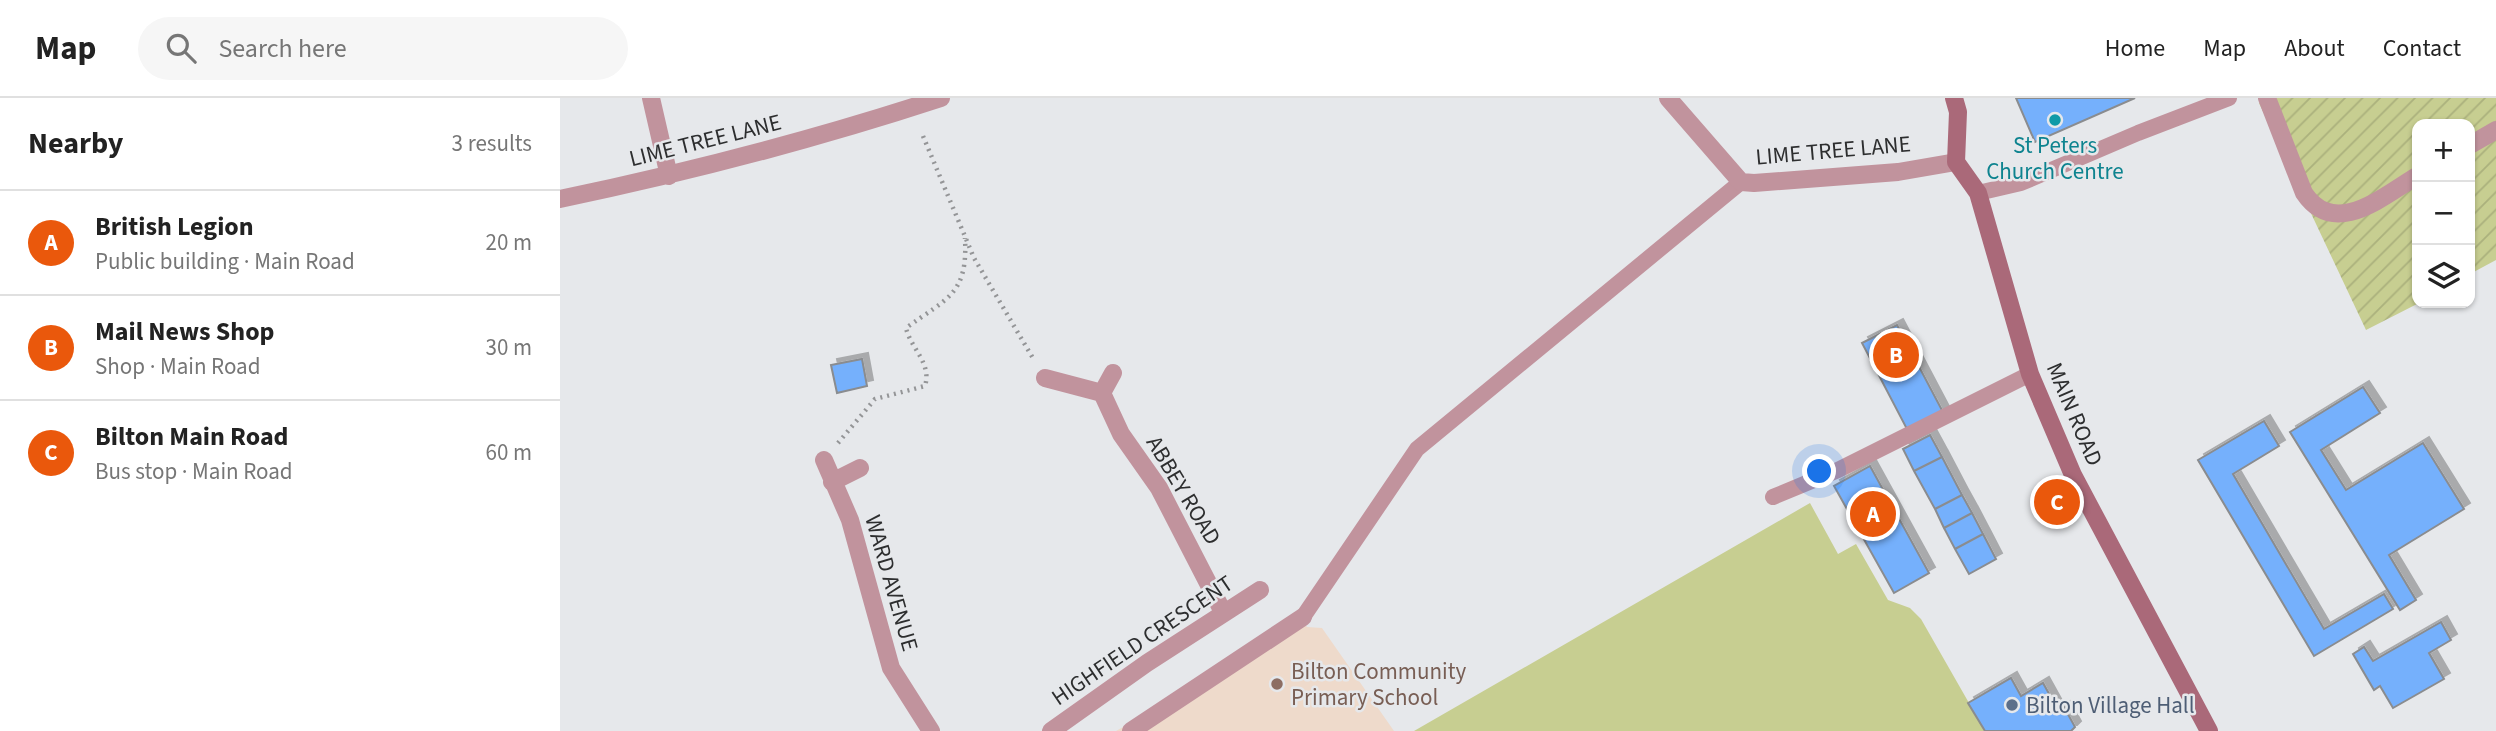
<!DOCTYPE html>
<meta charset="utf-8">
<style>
body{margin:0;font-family:"Source Sans 3",sans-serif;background:#f6f6f6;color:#222}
.controls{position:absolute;right:21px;top:21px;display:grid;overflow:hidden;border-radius:14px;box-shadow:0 2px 5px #0004}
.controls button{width:63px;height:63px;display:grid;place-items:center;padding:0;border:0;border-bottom:2px solid #e0e0e0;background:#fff;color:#222;font:35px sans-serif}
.you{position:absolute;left:1260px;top:374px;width:24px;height:24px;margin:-18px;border:5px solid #fff;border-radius:50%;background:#1a73e8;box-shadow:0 0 0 10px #1a73e833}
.badge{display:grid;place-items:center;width:46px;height:46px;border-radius:50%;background:#ea580c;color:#fff;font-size:23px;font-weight:700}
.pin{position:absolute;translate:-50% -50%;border:4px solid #fff;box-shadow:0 2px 7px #0006}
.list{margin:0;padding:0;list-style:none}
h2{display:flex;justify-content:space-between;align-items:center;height:91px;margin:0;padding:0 28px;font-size:30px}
h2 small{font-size:23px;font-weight:400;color:#767676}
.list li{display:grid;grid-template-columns:46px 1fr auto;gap:21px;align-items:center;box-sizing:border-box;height:105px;padding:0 28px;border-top:2px solid #e0e0e0}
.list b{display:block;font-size:26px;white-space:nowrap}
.list p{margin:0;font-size:23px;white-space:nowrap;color:#767676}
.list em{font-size:23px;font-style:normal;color:#767676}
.icon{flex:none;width:38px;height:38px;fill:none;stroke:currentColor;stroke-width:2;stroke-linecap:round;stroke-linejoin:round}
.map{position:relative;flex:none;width:1936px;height:633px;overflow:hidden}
header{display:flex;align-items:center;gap:42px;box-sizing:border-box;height:98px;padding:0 35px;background:#fff;border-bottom:2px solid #e0e0e0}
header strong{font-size:33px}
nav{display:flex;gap:38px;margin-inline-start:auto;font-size:24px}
.search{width:490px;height:63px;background:#f6f6f6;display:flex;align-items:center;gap:18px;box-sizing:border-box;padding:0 24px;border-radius:38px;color:#767676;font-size:26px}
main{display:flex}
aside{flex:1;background:#fff}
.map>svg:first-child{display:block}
.education{fill:#eedacb}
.green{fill:#c7ce91}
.garden{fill:url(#garden-furrows)}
.building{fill:#75b0fc;stroke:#8a8c8f;stroke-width:2;filter:url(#shadow)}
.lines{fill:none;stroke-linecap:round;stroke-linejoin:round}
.path{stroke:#949597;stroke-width:4.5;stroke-dasharray:2 5;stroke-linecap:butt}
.service{stroke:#c1939d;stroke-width:16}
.minor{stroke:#c1939d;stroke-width:18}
.secondary{stroke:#aa6979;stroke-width:18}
.culture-dot{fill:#0f9aa8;stroke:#e6e8eb;stroke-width:2.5}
.education-dot{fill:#8d6e63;stroke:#e6e8eb;stroke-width:2.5}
.service-dot{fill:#5c6f8a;stroke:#e6e8eb;stroke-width:2.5}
.labels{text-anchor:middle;stroke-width:5;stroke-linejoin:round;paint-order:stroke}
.street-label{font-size:23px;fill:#2d2e2f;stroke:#e6e8eb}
.culture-label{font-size:23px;fill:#0d838f;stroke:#e6e8eb}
.education-label{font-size:23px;fill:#785e54;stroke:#e6e8eb;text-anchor:start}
.service-label{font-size:23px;fill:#4e5e75;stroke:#e6e8eb;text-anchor:start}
</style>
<header>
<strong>Map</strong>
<div class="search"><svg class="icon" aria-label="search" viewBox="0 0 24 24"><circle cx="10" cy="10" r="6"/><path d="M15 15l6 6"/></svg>Search here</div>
<nav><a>Home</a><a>Map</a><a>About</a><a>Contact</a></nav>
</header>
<main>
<aside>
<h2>Nearby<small>3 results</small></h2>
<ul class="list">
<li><span class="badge">A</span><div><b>British Legion</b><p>Public building · Main Road</p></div><em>20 m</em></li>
<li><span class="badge">B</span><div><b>Mail News Shop</b><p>Shop · Main Road</p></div><em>30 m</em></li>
<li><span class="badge">C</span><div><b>Bilton Main Road</b><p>Bus stop · Main Road</p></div><em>60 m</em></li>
</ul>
</aside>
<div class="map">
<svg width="1936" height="633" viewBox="0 0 1936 633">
<defs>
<pattern id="garden-furrows" width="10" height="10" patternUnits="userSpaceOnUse" patternTransform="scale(1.75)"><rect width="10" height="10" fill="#c7ce91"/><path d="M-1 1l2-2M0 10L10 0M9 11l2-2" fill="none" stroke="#abb17d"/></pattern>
<filter id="shadow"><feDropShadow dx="6" dy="-6" stdDeviation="0" flood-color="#0004"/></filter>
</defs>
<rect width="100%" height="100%" fill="#e6e8eb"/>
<path class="education" d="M 738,517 L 747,529 L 762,530 L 834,633 L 556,633 L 593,612 Z"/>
<path class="green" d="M 1250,405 L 1278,456 L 1296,446 L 1328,502 L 1350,510 L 1361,521 L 1425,633 L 854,633 Z"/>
<path class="garden" d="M 1711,0 L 1936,0 L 1936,162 L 1910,176 L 1910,26 L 1857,26 L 1859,205 L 1806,232 L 1699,5 Z"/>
<path class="building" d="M 1456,0 L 1575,0 L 1475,44 Z
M 1337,227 L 1384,316 L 1349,335 L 1302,245 Z
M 302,261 L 307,288 L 277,295 L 271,267 Z
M 1803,289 L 1820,315 L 1761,352 L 1786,392 L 1863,345 L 1904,411 L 1829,457 L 1856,502 L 1840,512 L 1730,334 Z
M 1704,323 L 1719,348 L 1673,376 L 1764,531 L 1824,496 L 1833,511 L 1754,558 L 1638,362 Z
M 1370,337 L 1382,359 L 1354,373 L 1343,351 Z
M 1382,359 L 1402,397 L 1375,411 L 1354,373 Z
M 1310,368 L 1369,475 L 1334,495 L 1274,388 Z
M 1402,397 L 1412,415 L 1384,430 L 1375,411 Z
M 1412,415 L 1423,436 L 1395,451 L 1384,430 Z
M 1423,436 L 1436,461 L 1409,476 L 1395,451 Z
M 1881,524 L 1891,542 L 1869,555 L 1884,581 L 1833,610 L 1820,588 L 1814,592 L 1793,556 L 1804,549 L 1813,563 Z
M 1451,580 L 1461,598 L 1483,585 L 1498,612 L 1504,609 L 1515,629 L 1511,633 L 1425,633 L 1408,605 Z"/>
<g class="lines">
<path class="path" d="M 363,38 L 414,160 L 474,262
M 278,345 L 315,301 L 365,288 C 372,265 351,251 346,230 C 387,200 408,197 405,140"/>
<path class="service" d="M 1418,95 L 1461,85 L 1578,35 L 1669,0
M 1213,399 L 1278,372 L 1470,276
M 743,519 L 857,351 L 1181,84"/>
<path class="minor" d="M 91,0 L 109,78
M 1108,0 L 1181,84 L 1194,85 L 1338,74 L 1396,64
M 1707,0 L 1744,95 C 1775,141 1823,98 1857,78
M 1910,47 L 1936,32
M 0,101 C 129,74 256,41 381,0
M 485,280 L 542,295 L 561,336 L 599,390 L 663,514
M 542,295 L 553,275
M 264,362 L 290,422 L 331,570 L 371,633
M 272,384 L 300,370
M 491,633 L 587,565 L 700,492
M 571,633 L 743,519"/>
<path class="secondary" d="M 1394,0 L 1398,14 L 1396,64 L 1418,95 L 1470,276 L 1513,377 L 1649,633"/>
</g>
<circle class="culture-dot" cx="1495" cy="22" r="7"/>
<circle class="education-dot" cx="717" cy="586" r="7"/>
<circle class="service-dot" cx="1452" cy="607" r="7"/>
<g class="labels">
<g class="street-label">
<text transform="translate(145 42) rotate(-14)" y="8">LIME TREE LANE</text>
<text transform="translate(1273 52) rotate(-5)" y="8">LIME TREE LANE</text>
<text transform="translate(1515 316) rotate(67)" y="8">MAIN ROAD</text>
<text transform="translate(624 392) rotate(59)" y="8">ABBEY ROAD</text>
<text transform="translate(332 485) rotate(74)" y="8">WARD AVENUE</text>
<text transform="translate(582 542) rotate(-34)" y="8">HIGHFIELD CRESCENT</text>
</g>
<g class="culture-label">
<text x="1495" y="55">St Peters<tspan x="1495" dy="26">Church Centre</tspan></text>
</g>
<g class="education-label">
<text x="731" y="581">Bilton Community<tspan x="731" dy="26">Primary School</tspan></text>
</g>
<g class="service-label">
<text x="1466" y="615">Bilton Village Hall</text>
</g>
</g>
</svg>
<div class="controls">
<button>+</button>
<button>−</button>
<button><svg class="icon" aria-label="layers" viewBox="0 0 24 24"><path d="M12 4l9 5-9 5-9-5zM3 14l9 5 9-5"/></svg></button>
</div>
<div class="you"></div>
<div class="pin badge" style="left:1313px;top:416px">A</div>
<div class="pin badge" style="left:1336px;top:257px">B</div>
<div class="pin badge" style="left:1497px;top:404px">C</div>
</div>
</main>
